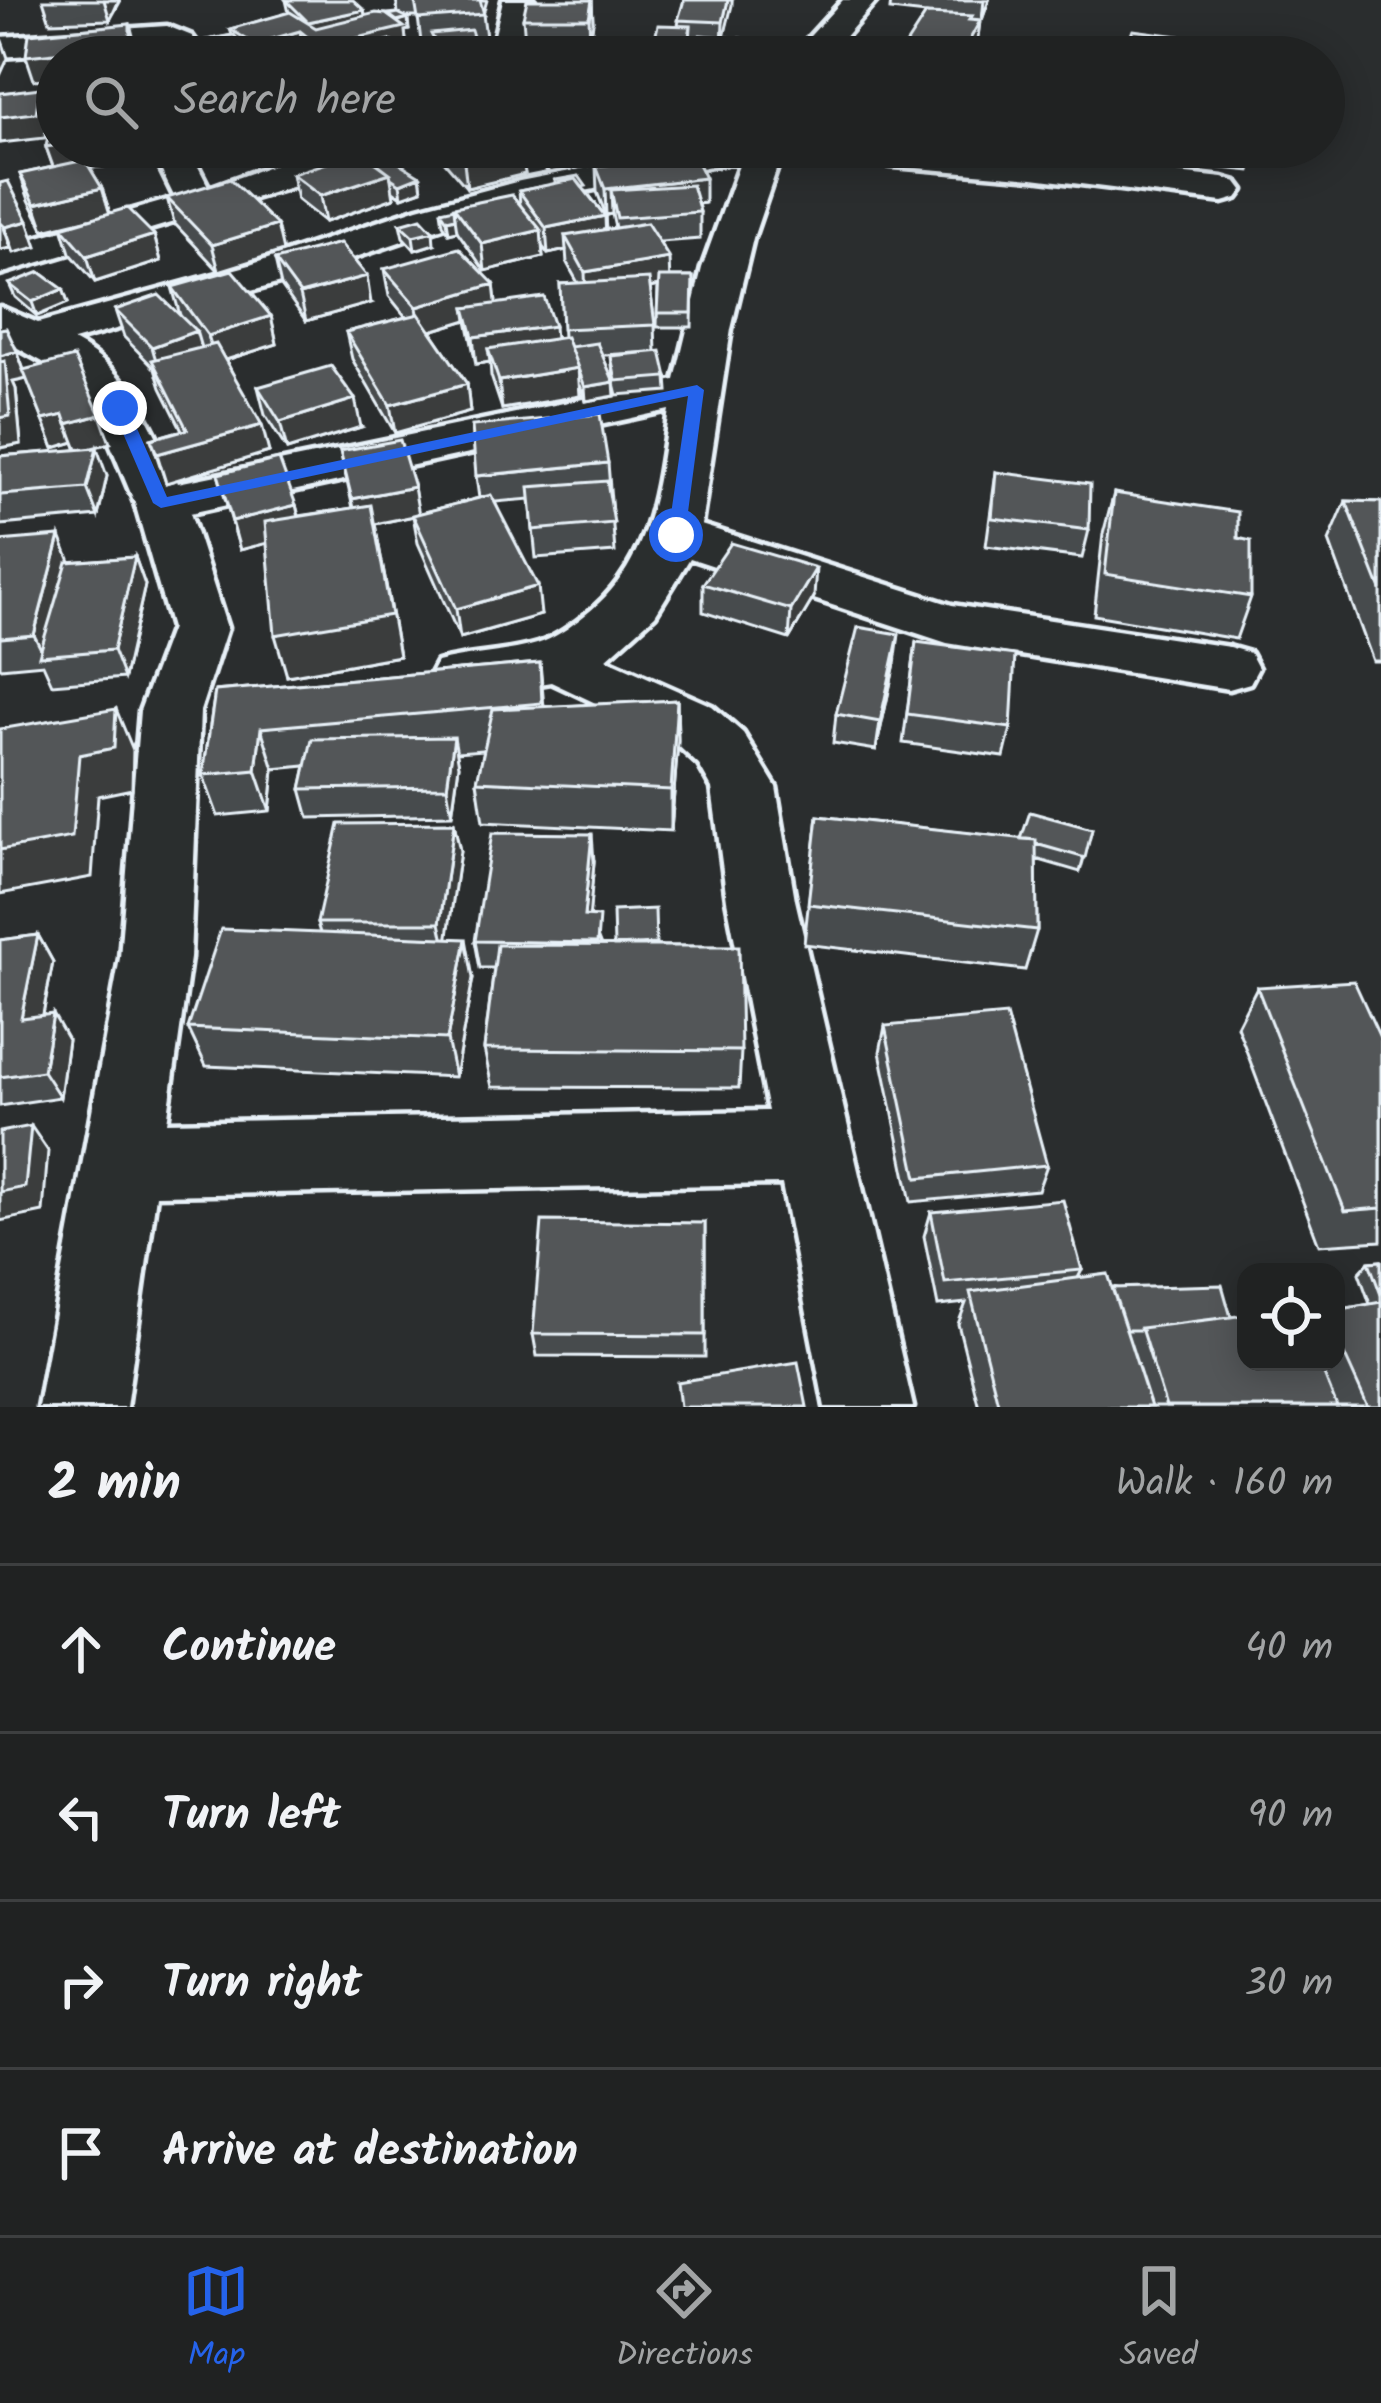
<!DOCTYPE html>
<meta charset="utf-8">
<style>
body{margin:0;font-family:Kalam,sans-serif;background:#282a2a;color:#f1f3f6}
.controls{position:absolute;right:36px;bottom:36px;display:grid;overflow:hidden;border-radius:24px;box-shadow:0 6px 30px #0003}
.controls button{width:108px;height:108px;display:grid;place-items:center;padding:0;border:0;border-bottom:3px solid #3d3f40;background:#202222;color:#f1f3f6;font:60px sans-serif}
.stop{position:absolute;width:36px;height:36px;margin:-27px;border:9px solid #2563eb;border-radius:50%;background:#fff}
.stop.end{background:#2563eb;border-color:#fff;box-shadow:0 3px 12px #0008}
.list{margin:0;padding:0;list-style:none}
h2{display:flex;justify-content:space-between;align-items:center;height:156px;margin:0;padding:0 48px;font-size:51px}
h2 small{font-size:39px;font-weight:400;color:#a2a4a5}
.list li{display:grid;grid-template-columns:78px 1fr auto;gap:36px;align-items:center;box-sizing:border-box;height:168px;padding:0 48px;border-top:3px solid #3d3f40}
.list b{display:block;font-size:45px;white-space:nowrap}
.list em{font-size:39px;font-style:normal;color:#a2a4a5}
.icon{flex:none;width:66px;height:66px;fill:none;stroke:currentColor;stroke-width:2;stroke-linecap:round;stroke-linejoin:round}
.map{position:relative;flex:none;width:1381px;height:1407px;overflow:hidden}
.search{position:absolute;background:#202222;box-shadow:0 6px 30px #0003;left:36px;right:36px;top:36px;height:132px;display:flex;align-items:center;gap:30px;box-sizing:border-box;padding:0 42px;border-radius:66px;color:#a2a4a5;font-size:45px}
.sheet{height:828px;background:#202222}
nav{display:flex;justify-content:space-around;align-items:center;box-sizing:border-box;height:168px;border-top:3px solid #3d3f40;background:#202222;font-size:33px;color:#a2a4a5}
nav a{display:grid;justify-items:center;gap:6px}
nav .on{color:#2563eb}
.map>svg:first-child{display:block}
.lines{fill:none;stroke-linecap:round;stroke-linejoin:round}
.street-casing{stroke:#e8f1f8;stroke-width:9}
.street{fill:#2a2d2e;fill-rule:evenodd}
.wall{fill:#474b4d;stroke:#e8f1f8;stroke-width:3;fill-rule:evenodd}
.shaded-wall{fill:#3a3d3e;stroke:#e8f1f8;stroke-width:3}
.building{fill:#535759;stroke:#e8f1f8;stroke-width:3}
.route{fill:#2563eb}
</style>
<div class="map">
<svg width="1381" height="1407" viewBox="0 0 1381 1407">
<rect width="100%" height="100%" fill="#2a2d2e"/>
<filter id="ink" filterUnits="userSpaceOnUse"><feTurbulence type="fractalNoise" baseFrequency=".00833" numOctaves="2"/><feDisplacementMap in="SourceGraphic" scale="24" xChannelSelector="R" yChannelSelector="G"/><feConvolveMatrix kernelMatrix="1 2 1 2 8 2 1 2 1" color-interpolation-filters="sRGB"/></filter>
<g filter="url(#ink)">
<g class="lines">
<defs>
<path id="street" d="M 503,0 L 535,0 L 524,57 L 490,57 Z
M 843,0 L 877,0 L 827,57 L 791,57 Z
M 167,26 L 192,36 L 197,43 L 194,57 L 160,57 L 161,46 L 0,57 L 0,37 Z
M 150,147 L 188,147 L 209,188 L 322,147 L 373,147 L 367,155 L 301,184 L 0,274 L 0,248 L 175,198 Z
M 690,147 L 940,147 L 1223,178 L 1237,182 L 1243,190 L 1237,198 L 1223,202 L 1033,178 L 800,158 L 783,150 L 753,238 L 731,329 L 701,525 L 952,605 L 1229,647 L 1250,653 L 1258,668 L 1250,683 L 1229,689 L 947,643 L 690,558 L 655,615 L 606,659 L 712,706 L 743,733 L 776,787 L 795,900 L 913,1407 L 825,1407 L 782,1184 L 156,1195 L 126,1407 L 38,1407 L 120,958 L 140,711 L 171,628 L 135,503 L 97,412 L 68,376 L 0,338 L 0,307 L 38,323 L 250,265 L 418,208 L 520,181 ZM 741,160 L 702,268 L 675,380 L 178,483 C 152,426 131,372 73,341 L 280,283 L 446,226 L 539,200 ZM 669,410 C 657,488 652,564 584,616 C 570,627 554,639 537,644 C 504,654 470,653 437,662 L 429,677 L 437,692 L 458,698 L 551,682 L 670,738 L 699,765 L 712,788 L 727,900 L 768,1111 L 167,1122 L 190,958 L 200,711 L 227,628 L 190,513 Z"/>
</defs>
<use href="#street" class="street-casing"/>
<use href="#street" class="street"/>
</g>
<path class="wall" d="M 43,0 L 119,0 L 120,2 L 110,20 L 50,22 Z
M 286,0 L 364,10 L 365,16 L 398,13 L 396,0 L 487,0 L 483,14 L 486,37 L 473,38 L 479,57 L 438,57 L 432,41 L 421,42 L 418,17 L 406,17 L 409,30 L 405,31 L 407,50 L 416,57 L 183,57 L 180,45 L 232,35 L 230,29 L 289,13 Z
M 592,0 L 593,22 L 590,41 L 525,41 L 523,18 Z
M 684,0 L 732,0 L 724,37 L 691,43 L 678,25 Z
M 891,0 L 989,0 L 982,20 L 971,19 L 980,21 L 977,45 L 970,57 L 900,57 L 926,14 L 890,10 Z
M 46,147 L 141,163 L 90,168 L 102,188 L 110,213 L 154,235 L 161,261 L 95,282 L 70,253 L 62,227 L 81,221 L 44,230 L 29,200 L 20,174 L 53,167 Z
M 434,147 L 520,147 L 525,174 L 467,188 L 435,151 Z
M 532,147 L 626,147 L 626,159 L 548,173 Z
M 982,147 L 1013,147 L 1012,150 Z
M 1095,147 L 1160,147 L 1156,163 L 1094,156 Z
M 1182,147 L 1257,147 L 1250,171 L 1182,164 Z
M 374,161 L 420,176 L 422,190 L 402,197 L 393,191 L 394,198 L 325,222 L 297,200 L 292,174 Z
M 596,166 L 705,203 L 698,204 L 700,212 L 700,239 L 659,242 L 669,277 L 693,277 L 692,327 L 657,327 L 658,286 L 650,288 L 655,325 L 656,352 L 667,377 L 668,391 L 617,395 L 614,383 L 615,396 L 586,401 L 580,385 L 580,396 L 502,409 L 491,376 L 490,362 L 476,364 L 467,320 L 431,331 L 467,384 L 470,412 L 395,433 L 352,359 L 346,332 L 406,317 L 389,296 L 384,269 L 494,284 L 496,304 L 555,338 L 563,337 L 560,284 L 578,283 L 567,263 L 566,250 L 548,254 L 542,246 L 543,257 L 485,271 L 457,231 L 449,233 L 443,224 L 441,211 L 520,205 L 519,191 L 555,184 L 555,180 L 586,191 L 605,216 L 606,230 L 615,228 L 612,214 L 606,215 L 597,192 ZM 650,352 L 611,356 L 614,382 L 602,355 Z
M 167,198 L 283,251 L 219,271 L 174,223 Z
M 400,224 L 434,244 L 415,250 L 403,237 Z
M 275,260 L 371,303 L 306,321 L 281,286 Z
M 9,284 L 63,289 L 68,303 L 37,316 L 15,297 Z
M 172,287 L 271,316 L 277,344 L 226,360 L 269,452 L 166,483 L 151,439 L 182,430 L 161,388 L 155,369 L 124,337 L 115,310 L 180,315 Z
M 17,351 L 24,370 L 110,443 L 86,449 L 107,476 L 98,516 L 0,525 L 0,456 L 77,450 L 74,442 L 54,448 L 27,379 L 13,382 L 16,389 L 21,444 L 0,448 Z
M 258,387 L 361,427 L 287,450 L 265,415 Z
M 340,451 L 414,487 L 418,514 L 479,498 L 476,476 L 608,463 L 615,552 L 536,558 L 530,499 L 495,502 L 541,615 L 460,638 L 418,543 L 413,516 L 375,524 L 399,656 L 287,676 L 267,543 L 240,550 L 218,474 L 296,505 L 299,516 L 353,508 Z
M 996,472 L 1089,530 L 1082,558 L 986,546 Z
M 1114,493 L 1238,538 L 1251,597 L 1236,639 L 1094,615 L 1103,534 Z
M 1346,501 L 1381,502 L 1381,661 L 1373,661 L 1329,541 Z
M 0,541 L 70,562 L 135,557 L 145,585 L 124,678 L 52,684 L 43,664 L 0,668 Z
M 703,584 L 814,597 L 789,639 L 703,612 Z
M 916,642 L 1011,728 L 1004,757 L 903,743 Z
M 540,663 L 544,707 L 677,700 L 678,741 L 671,831 L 483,822 L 477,781 L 484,750 L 456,752 L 459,765 L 452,815 L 309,818 L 301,789 L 306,766 L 274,769 L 270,811 L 218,816 L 203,775 L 215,691 Z
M 895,663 L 876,750 L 833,743 L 836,714 Z
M 818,816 L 1021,839 L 1092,829 L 1080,872 L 1036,859 L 1037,930 L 1025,970 L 804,944 Z
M 454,823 L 460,851 L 447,938 L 473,978 L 455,1077 L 206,1066 L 188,1028 L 320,933 L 317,923 Z
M 594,862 L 589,916 L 601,946 L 657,946 L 741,1051 L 739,1088 L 492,1087 L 484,1049 L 494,968 L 480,968 L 475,941 Z
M 38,935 L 53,962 L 43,1015 L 68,1040 L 60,1097 L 0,1106 L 0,940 Z
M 1257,987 L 1381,1040 L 1381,1241 L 1319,1245 L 1237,1026 Z
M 885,1026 L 1047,1165 L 1038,1190 L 911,1202 L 880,1052 Z
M 931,1212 L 1082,1270 L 1078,1278 L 1231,1317 L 1246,1362 L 1336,1362 L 1336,1310 L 1370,1304 L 1359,1273 L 1369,1262 L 1381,1261 L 1381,1407 L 979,1407 L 958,1324 L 966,1303 L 938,1306 L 924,1236 Z
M 705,1223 L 705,1357 L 537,1356 L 533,1334 Z"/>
<path class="shaded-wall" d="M 104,0 L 119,0 L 110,20 Z
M 592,0 L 593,22 L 590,41 L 589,18 Z
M 728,0 L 732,0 L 732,5 L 722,45 L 723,22 Z
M 984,0 L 989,0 L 982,20 Z
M 364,10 L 368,33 L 311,40 L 308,22 Z
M 408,18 L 409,30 L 405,31 L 407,50 L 345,53 L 346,57 L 322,57 L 320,47 Z
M 980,21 L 977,45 L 970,57 L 960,57 Z
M 130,24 L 136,48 L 136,57 L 57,57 L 57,78 L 34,80 L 26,56 Z
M 691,26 L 689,57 L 685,57 Z
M 300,31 L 304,54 L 256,57 L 254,44 Z
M 0,35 L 8,58 L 0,76 Z
M 40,88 L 47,113 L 45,138 L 0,143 L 0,117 Z
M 57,145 L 57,147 L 142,147 L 141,163 L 55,172 L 46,147 Z
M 313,147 L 347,147 L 314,156 Z
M 546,147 L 626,147 L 626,159 L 548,173 Z
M 522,149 L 525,174 L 467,188 L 464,162 Z
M 390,173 L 394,198 L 325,222 L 320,196 Z
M 420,176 L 422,190 L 402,197 L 400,184 Z
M 705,178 L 705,203 L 616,213 L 611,190 L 612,214 L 606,215 L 605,189 Z
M 102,188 L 110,214 L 44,230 L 35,204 Z
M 605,216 L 606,242 L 565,236 L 566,250 L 548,254 L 546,228 Z
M 455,218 L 457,231 L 449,233 L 447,220 Z
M 28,221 L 37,247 L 14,253 L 5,227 Z
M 0,222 L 2,222 L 11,248 L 0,250 Z
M 277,225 L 283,251 L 219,271 L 212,245 Z
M 541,230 L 543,257 L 485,271 L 482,244 Z
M 433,231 L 434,244 L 415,250 L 413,236 Z
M 154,235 L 161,261 L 95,282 L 87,256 Z
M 669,258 L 670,284 L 586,299 L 585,272 Z
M 367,276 L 371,303 L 306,321 L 300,294 Z
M 494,284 L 497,311 L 465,308 L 467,320 L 421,334 L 417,307 Z
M 63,289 L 68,303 L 37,316 L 32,302 Z
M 271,316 L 277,344 L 216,363 L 208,336 Z
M 554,326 L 556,353 L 488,349 L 490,362 L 476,364 L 473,337 Z
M 196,331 L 204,358 L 160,374 L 152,347 Z
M 17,351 L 27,379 L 13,382 L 16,389 L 21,444 L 0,448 L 0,356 Z
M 578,368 L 580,396 L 502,409 L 499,381 Z
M 614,382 L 615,396 L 586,401 L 585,387 Z
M 467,384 L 470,412 L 395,433 L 390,405 Z
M 355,399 L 361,427 L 287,450 L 280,422 Z
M 64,415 L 74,442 L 54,448 L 43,420 Z
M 100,415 L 110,443 L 78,452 L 67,424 Z
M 262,425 L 269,452 L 166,483 L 157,454 Z
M 97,448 L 107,476 L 98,516 L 87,488 Z
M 414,487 L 419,515 L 375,524 L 399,656 L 287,676 L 275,635 L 358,527 L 352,499 Z
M 296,505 L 303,534 L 240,550 L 232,521 Z
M 60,536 L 71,564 L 44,655 L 34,635 Z
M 135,557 L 145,585 L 124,678 L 113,650 Z
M 816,568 L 814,597 L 789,639 L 791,610 Z
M 538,586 L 541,615 L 460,638 L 456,609 Z
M 899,634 L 895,663 L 876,750 L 880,722 Z
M 677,700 L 678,741 L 671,831 L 671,790 Z
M 116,709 L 133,750 L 132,789 L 98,796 L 92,877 L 0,894 L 0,850 Z
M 261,728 L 274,769 L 270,811 L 256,770 Z
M 454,737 L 459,765 L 452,815 L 447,787 Z
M 454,823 L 460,851 L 446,950 L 440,923 Z
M 592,834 L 594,862 L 587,944 L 584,916 Z
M 38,935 L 53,962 L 37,1045 L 21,1018 Z
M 466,939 L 473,978 L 455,1077 L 447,1039 Z
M 53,1014 L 68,1040 L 60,1097 L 43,1071 Z
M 31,1126 L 48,1151 L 43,1212 L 0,1221 L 0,1192 Z"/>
<path class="building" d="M 286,0 L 353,0 L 364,10 L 308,22 Z
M 434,0 L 480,0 L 484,14 L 418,19 L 415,1 Z
M 527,0 L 592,0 L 589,18 L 523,18 Z
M 684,0 L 728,0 L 723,22 L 678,20 Z
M 290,12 L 316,28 L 376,13 L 386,14 L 404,27 L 320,47 L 300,31 L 254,44 L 230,29 Z
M 398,13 L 408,18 L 397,21 L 389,15 Z
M 926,14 L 972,16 L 969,20 L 980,21 L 960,57 L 923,57 L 900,54 Z
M 130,24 L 130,45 L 26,56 L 29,34 Z
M 658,25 L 691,26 L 685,57 L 651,57 Z
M 471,30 L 479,57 L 443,57 L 431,34 Z
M 1133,30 L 1179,36 L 1172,57 L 1122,57 Z
M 234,35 L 249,54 L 289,44 L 307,57 L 189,57 L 180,45 Z
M 700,35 L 776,41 L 771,57 L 691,57 Z
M 390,40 L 416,56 L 351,57 L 345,53 Z
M 549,55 L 587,57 L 548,57 Z
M 40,88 L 36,113 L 0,117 L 0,93 Z
M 57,118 L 57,145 L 46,147 L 51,119 Z
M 450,147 L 520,147 L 522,149 L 464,162 Z
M 361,152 L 390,173 L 320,196 L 292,174 Z
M 388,156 L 420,176 L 400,184 L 391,178 L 390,173 L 374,161 Z
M 694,156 L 705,178 L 605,189 L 596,166 Z
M 85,160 L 102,188 L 35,204 L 20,174 Z
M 579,176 L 586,186 L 582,187 L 576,179 L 557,183 L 555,180 Z
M 230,179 L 277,225 L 212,245 L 167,198 Z
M 576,179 L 605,216 L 546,228 L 519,191 Z
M 8,181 L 28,221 L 5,227 L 0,222 L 0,183 Z
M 692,185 L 700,212 L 617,218 L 611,190 Z
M 512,195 L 541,230 L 482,244 L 454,207 Z
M 127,208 L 154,235 L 87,256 L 62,227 Z
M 454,208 L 455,218 L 447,220 L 441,211 Z
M 421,218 L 433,231 L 413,236 L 400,224 Z
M 647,223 L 669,258 L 585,272 L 565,236 Z
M 340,243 L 367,276 L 300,294 L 275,260 Z
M 459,248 L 494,284 L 417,307 L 384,269 Z
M 232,270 L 271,316 L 208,336 L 172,287 Z
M 40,272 L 63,289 L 32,302 L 9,284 Z
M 659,277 L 693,277 L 692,313 L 657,313 Z
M 649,279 L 655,325 L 562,329 L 560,284 Z
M 159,295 L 196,331 L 152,347 L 115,310 Z
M 544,297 L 554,326 L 473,337 L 465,308 Z
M 419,314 L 467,384 L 390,405 L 346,332 Z
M 6,328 L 17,351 L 0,356 L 0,329 Z
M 566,337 L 578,368 L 499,381 L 488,349 Z
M 597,343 L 614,382 L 585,387 L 570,347 Z
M 216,344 L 262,425 L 157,454 L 151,439 L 187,429 L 152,360 Z
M 661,351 L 667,377 L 616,381 L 611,356 Z
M 74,357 L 100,415 L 67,424 L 64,415 L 43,420 L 23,370 Z
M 5,361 L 10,416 L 0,418 L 0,362 Z
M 331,366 L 355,399 L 280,422 L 258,387 Z
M 600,414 L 608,463 L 476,476 L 472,426 Z
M 400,440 L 414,487 L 352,499 L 340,451 Z
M 97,448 L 87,488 L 0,495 L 0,456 Z
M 279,459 L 296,505 L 232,521 L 218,474 Z
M 996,472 L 1090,484 L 1089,530 L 992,518 Z
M 607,481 L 614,523 L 533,530 L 529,487 Z
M 1114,493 L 1238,512 L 1238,538 L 1251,541 L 1251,597 L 1105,574 Z
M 491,495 L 538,586 L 456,609 L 413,515 Z
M 1346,501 L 1381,502 L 1381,590 Z
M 371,505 L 391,615 L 275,635 L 265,522 Z
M 60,536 L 34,635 L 0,638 L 0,541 Z
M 731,543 L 816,568 L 791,610 L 703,584 Z
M 135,557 L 113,650 L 39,656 L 67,562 Z
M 858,627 L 899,634 L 880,722 L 836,714 Z
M 916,642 L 1015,655 L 1011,728 L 907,714 Z
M 540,663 L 542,703 L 261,728 L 256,770 L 203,775 L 215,691 Z
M 677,700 L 671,790 L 477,781 L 493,709 Z
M 116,709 L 114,748 L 79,755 L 72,837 L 0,850 L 0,729 Z
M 454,737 L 447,787 L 301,789 L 312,739 Z
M 1030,812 L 1092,829 L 1085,858 L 1036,844 L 1036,840 L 1021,839 Z
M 818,816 L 1036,840 L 1037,930 L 808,904 Z
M 454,823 L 440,923 L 317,923 L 339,824 Z
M 492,833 L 592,834 L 584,916 L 599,917 L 597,943 L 475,941 Z
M 655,909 L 656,944 L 614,946 L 613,911 Z
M 221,929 L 466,939 L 447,1039 L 188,1028 Z
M 38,935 L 21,1018 L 53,1014 L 43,1071 L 0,1077 L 0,940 Z
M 497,945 L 739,946 L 741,1051 L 484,1049 Z
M 1354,981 L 1381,1040 L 1381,1208 L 1345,1211 L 1257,987 Z
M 1006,1015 L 1047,1165 L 917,1178 L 885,1026 Z
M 31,1126 L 25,1187 L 0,1192 L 0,1132 Z
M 1063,1200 L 1082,1270 L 945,1283 L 931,1212 Z
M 542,1221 L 705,1223 L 705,1335 L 533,1334 Z
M 1381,1261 L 1381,1295 L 1369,1262 Z
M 1108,1274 L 1151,1407 L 999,1407 L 970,1292 Z
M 1222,1285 L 1231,1317 L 1141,1328 L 1142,1330 L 1126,1330 L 1112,1288 Z
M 1381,1302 L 1381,1407 L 1368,1407 L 1336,1336 L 1336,1310 Z
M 1246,1315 L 1246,1362 L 1319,1362 L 1337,1407 L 1166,1407 L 1141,1328 Z
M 798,1362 L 807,1407 L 680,1407 L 677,1382 Z"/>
</g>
<path class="route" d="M 697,385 L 704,390 L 685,535 L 676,541 L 668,535 L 688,396 L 161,508 L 153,503 L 112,408 L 120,403 L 128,408 L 167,497 Z"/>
</svg>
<div class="controls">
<button><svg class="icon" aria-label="locate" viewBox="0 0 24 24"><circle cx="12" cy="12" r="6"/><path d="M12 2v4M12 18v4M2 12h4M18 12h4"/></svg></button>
</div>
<div class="stop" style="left:676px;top:535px"></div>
<div class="stop end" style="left:120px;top:408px"></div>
<div class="search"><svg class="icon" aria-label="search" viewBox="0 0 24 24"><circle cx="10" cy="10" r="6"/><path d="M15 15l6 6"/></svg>Search here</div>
</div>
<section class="sheet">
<h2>2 min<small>Walk · 160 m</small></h2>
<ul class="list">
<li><svg class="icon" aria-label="ahead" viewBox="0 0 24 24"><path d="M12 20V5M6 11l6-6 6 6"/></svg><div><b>Continue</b></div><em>40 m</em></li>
<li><svg class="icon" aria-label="left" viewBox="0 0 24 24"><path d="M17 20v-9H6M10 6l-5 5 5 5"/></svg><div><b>Turn left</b></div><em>90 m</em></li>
<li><svg class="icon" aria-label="right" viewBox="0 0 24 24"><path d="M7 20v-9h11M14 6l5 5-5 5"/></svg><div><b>Turn right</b></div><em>30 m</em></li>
<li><svg class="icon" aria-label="arrive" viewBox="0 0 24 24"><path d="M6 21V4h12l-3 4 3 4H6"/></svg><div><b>Arrive at destination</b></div></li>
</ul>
</section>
<nav>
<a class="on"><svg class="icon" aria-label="map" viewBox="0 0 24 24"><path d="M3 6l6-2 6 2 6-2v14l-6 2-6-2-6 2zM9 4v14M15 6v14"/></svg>Map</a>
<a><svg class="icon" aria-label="directions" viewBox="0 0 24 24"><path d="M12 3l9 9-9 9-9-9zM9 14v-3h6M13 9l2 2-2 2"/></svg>Directions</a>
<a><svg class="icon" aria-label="saved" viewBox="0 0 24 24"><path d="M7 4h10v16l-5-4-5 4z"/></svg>Saved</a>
</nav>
